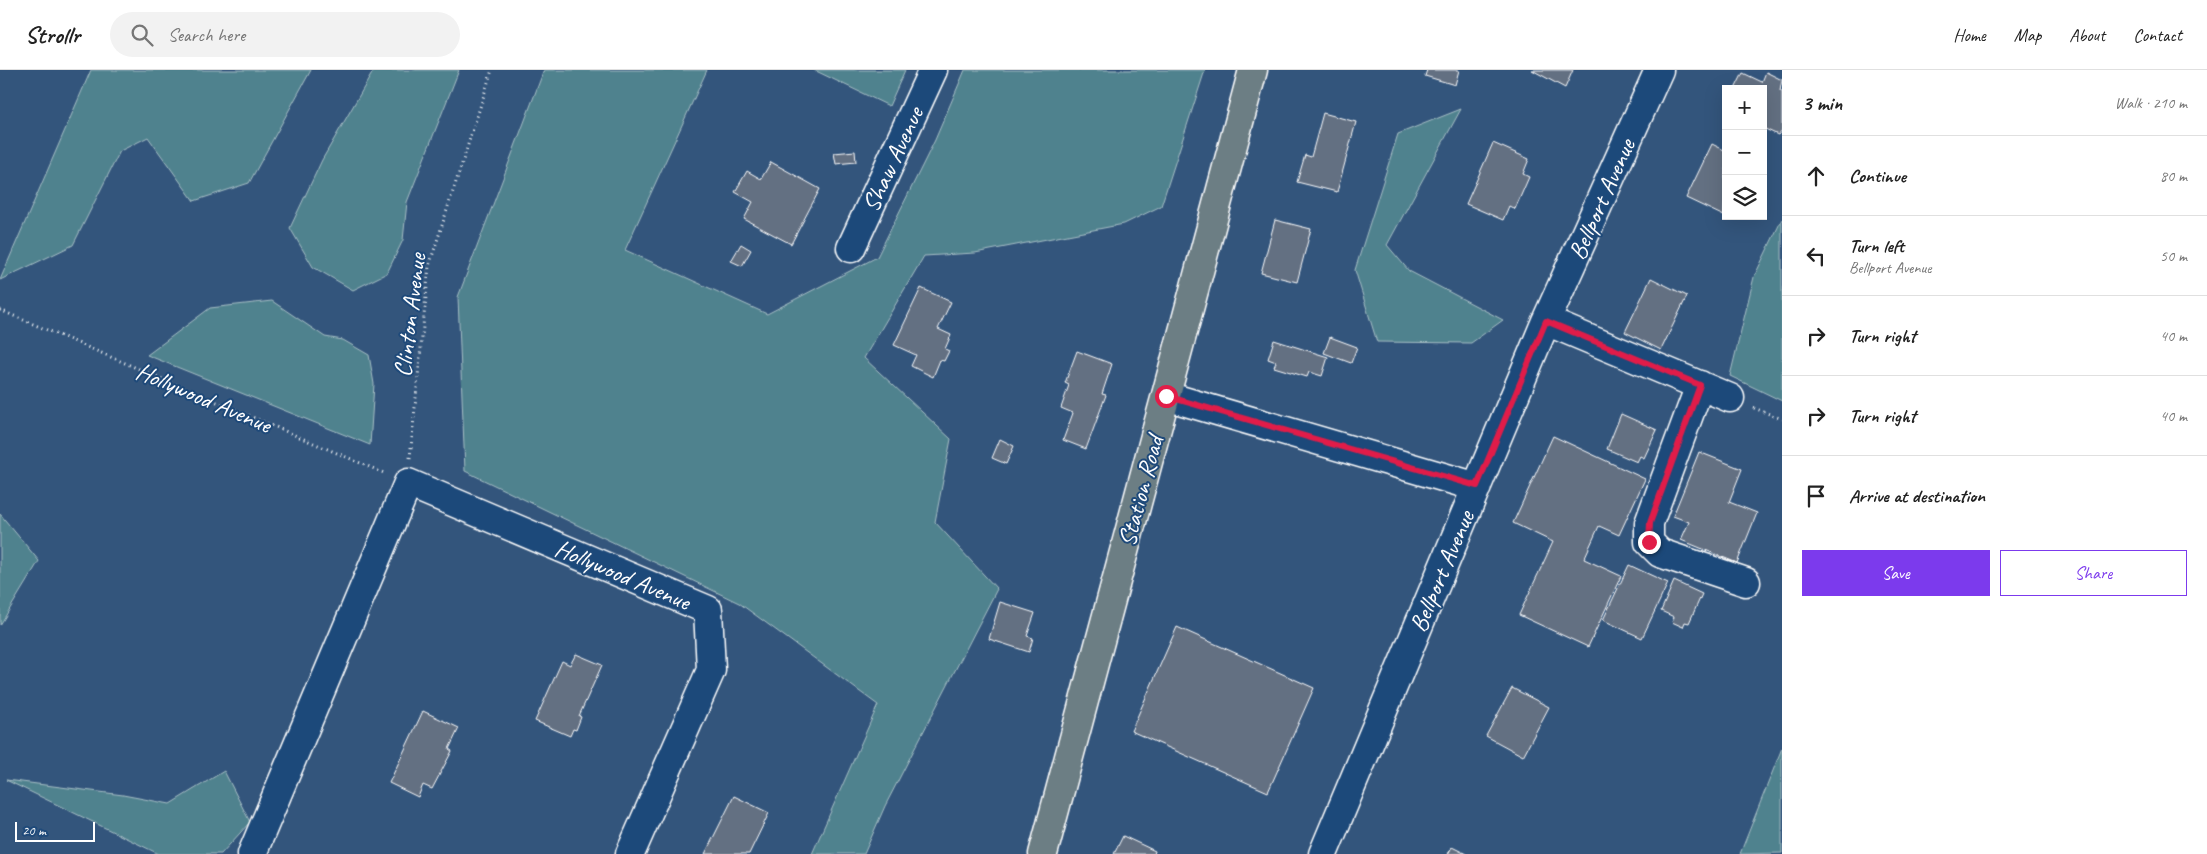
<!DOCTYPE html>
<meta charset="utf-8">
<style>
body{margin:0;font-family:Caveat,sans-serif;background:#f2f2f2;color:#222}
.controls{position:absolute;right:15px;top:15px;display:grid;overflow:hidden;border-radius:0px;box-shadow:0 5px 20px #0002}
.controls button{width:45px;height:45px;display:grid;place-items:center;padding:0;border:0;border-bottom:1px solid #e0e0e0;background:#fff;color:#222;font:25px sans-serif}
.scale{position:absolute;left:15px;bottom:12px;width:80px;box-sizing:border-box;padding-left:5px;border:2px solid #fff;border-top:0;font-size:14px;line-height:18px;white-space:nowrap;color:#fff;-webkit-text-stroke:4px #1f4a7a;paint-order:stroke}
.stop{position:absolute;width:15px;height:15px;margin:-11px;border:4px solid #e11d48;border-radius:50%;background:#fff}
.stop.end{background:#e11d48;border-color:#fff;box-shadow:0 1px 5px #0008}
.list{margin:0;padding:0;list-style:none}
h2{display:flex;justify-content:space-between;align-items:center;height:65px;margin:0;padding:0 20px;font-size:21px}
h2 small{font-size:16px;font-weight:400;color:#767676}
.list li{display:grid;grid-template-columns:32px 1fr auto;gap:15px;align-items:center;box-sizing:border-box;height:80px;padding:0 20px;border-top:1px solid #e0e0e0}
.list b{display:block;font-size:19px;white-space:nowrap}
.list p{margin:0;font-size:16px;white-space:nowrap;color:#767676}
.list em{font-size:16px;font-style:normal;color:#767676}
.actions{display:flex;gap:10px;padding:15px 20px}
.actions a{flex:1;padding:11px 0;border:1px solid #7c3aed;border-radius:0px;text-align:center;font-size:18px;color:#7c3aed}
.actions .main{background:#7c3aed;color:#fff}
.icon{flex:none;width:28px;height:28px;fill:none;stroke:currentColor;stroke-width:2;stroke-linecap:round;stroke-linejoin:round}
.map{position:relative;flex:none;width:1782px;height:784px;overflow:hidden}
header{display:flex;align-items:center;gap:30px;box-sizing:border-box;height:70px;padding:0 25px;background:#fff;border-bottom:1px solid #e0e0e0}
header strong{font-size:24px}
nav{display:flex;gap:28px;margin-inline-start:auto;font-size:18px}
.search{width:350px;height:45px;background:#f2f2f2;display:flex;align-items:center;gap:12px;box-sizing:border-box;padding:0 18px;border-radius:28px;color:#767676;font-size:19px}
main{display:flex}
aside{flex:1;background:#fff}
.map>svg:first-child{display:block}
.green{fill:#50828e;stroke:#a8c0c6}
.building{fill:#636f82;stroke:#fff}
.lines{fill:none;stroke-linecap:round;stroke-linejoin:round}
.minor-casing{stroke:#fff;stroke-width:31}
.major-casing{stroke:#fff;stroke-width:31}
.path{stroke:#fff;stroke-width:3;stroke-dasharray:1 4;stroke-linecap:butt}
.minor{stroke:#1f4a7a;stroke-width:28}
.major{stroke:#6c7e84;stroke-width:28}
.route{stroke:#e11d48;stroke-width:6}
.labels{text-anchor:middle;stroke-width:4;stroke-linejoin:round;paint-order:stroke}
.street-label{font-size:25px;fill:#fff;stroke:#1f4a7a}
</style>
<header>
<strong>Strollr</strong>
<div class="search"><svg class="icon" aria-label="search" viewBox="0 0 24 24"><circle cx="10" cy="10" r="6"/><path d="M15 15l6 6"/></svg>Search here</div>
<nav><a>Home</a><a>Map</a><a>About</a><a>Contact</a></nav>
</header>
<main>
<div class="map">
<svg width="1782" height="784" viewBox="0 0 1782 784">
<rect width="100%" height="100%" fill="#33557c"/>
<filter id="ink" filterUnits="userSpaceOnUse"><feTurbulence type="fractalNoise" baseFrequency=".02" numOctaves="2"/><feDisplacementMap in="SourceGraphic" scale="10" xChannelSelector="R" yChannelSelector="G"/><feConvolveMatrix kernelMatrix="1 2 1 2 8 2 1 2 1" color-interpolation-filters="sRGB"/></filter>
<g filter="url(#ink)">
<path class="green" d="M 91,0 L 311,0 L 249,113 L 194,131 L 148,67 L 120,81 L 73,175 L 0,210 Z
M 374,0 L 459,0 L 407,132 L 403,170 L 387,203 L 353,220 L 313,197 L 290,158 L 322,90 Z
M 544,0 L 707,0 L 625,180 L 767,244 L 877,187 L 935,70 L 965,0 L 1205,0 L 1161,136 L 1124,154 L 975,183 L 924,186 L 864,288 L 951,369 L 935,452 L 997,519 L 885,736 L 864,784 L 812,784 L 878,635 L 739,533 L 465,401 L 458,227 Z
M 814,0 L 905,0 L 889,36 Z
M 1461,39 L 1387,175 L 1409,201 L 1503,250 L 1471,273 L 1377,272 L 1355,200 L 1398,64 Z
M 1782,149 L 1782,331 L 1730,306 L 1754,207 Z
M 272,231 L 325,267 L 343,270 L 369,285 L 374,314 L 370,375 L 147,285 L 210,238 Z
M 0,444 L 39,491 L 0,555 Z
M 1782,678 L 1782,783 L 1740,784 Z
M 224,701 L 250,752 L 221,784 L 159,784 L 6,710 L 123,725 L 170,734 Z"/>
<path class="building" d="M 1427,0 L 1459,0 L 1455,15 L 1425,6 Z
M 1532,0 L 1573,0 L 1565,18 Z
M 1766,2 L 1782,10 L 1780,21 L 1782,22 L 1782,60 L 1778,65 L 1763,58 L 1763,19 L 1735,19 L 1743,3 L 1762,12 Z
M 1323,43 L 1356,52 L 1337,122 L 1297,112 L 1305,85 L 1311,87 Z
M 1493,73 L 1529,89 L 1523,104 L 1529,107 L 1515,139 L 1509,136 L 1503,150 L 1466,134 Z
M 1712,74 L 1726,81 L 1724,146 L 1686,128 Z
M 855,81 L 856,92 L 836,94 L 834,83 Z
M 771,92 L 820,119 L 791,174 L 744,149 L 753,132 L 735,122 L 747,101 L 761,109 Z
M 1275,150 L 1311,159 L 1297,212 L 1261,203 Z
M 741,174 L 751,180 L 742,196 L 731,191 Z
M 1651,208 L 1687,226 L 1661,280 L 1625,262 Z
M 921,218 L 951,232 L 938,259 L 951,265 L 945,279 L 949,281 L 944,291 L 940,290 L 933,307 L 911,296 L 916,285 L 894,275 Z
M 1330,267 L 1357,277 L 1351,293 L 1324,283 Z
M 1274,270 L 1328,287 L 1322,306 L 1309,302 L 1307,307 L 1274,297 L 1276,292 L 1268,289 Z
M 1077,281 L 1112,294 L 1102,324 L 1106,325 L 1086,379 L 1063,370 L 1073,343 L 1061,338 L 1069,315 L 1065,313 Z
M 1621,344 L 1657,360 L 1644,388 L 1640,386 L 1637,392 L 1607,379 Z
M 1553,366 L 1645,409 L 1619,465 L 1599,456 L 1584,489 L 1621,506 L 1588,577 L 1519,545 L 1553,472 L 1513,453 Z
M 1000,369 L 1014,376 L 1006,394 L 992,388 Z
M 1699,382 L 1742,399 L 1729,432 L 1757,443 L 1737,493 L 1681,470 L 1689,452 L 1673,446 Z
M 1629,495 L 1668,513 L 1642,568 L 1603,550 Z
M 1674,511 L 1702,524 L 1689,553 L 1685,552 L 1683,557 L 1672,552 L 1674,547 L 1661,541 Z
M 1000,532 L 1035,543 L 1027,566 L 1033,568 L 1029,582 L 989,569 Z
M 1177,557 L 1314,618 L 1268,722 L 1131,661 Z
M 576,584 L 602,595 L 579,646 L 581,647 L 576,660 L 573,659 L 570,666 L 535,651 L 562,591 L 570,595 Z
M 1512,618 L 1549,637 L 1523,686 L 1486,666 Z
M 423,641 L 459,658 L 449,679 L 452,681 L 432,719 L 423,715 L 418,727 L 389,713 Z
M 734,726 L 769,743 L 749,784 L 705,784 Z
M 1123,766 L 1155,781 L 1154,784 L 1114,784 Z
M 1452,777 L 1466,784 L 1448,784 Z"/>
<g class="lines">
<defs>
<path id="minor" d="M 851,178 L 933,0
M 1546,251 L 1730,328
M 1700,315 L 1649,453 L 1649,472 L 1660,483 L 1746,512
M 1166,326 L 1477,417
M 252,784 L 408,413 L 708,540 L 711,600 L 630,784
M 1323,784 L 1546,251 L 1659,0"/>
<path id="major" d="M 1043,784 L 1253,0"/>
</defs>
<use href="#minor" class="minor-casing"/>
<use href="#major" class="major-casing"/>
<path class="path" d="M 0,240 L 384,403
M 1754,338 L 1782,349
M 410,388 L 429,196 L 492,0"/>
<use href="#minor" class="minor"/>
<use href="#major" class="major"/>
</g>
</g>
<g class="lines" filter="url(#ink)">
<path class="route" d="M 1166,326 L 1477,416 L 1546,251 L 1700,315 L 1650,453 L 1649,472"/>
</g>
<g class="labels">
<g class="street-label">
<text transform="translate(892 89) rotate(-65)" y="9">Shaw Avenue</text>
<text transform="translate(1601 129) rotate(-66)" y="9">Bellport Avenue</text>
<text transform="translate(409 245) rotate(-83)" y="9">Clinton Avenue</text>
<text transform="translate(204 327) rotate(23)" y="9">Hollywood Avenue</text>
<text transform="translate(1140 421) rotate(-75)" y="9">Station Road</text>
<text transform="translate(1441 501) rotate(-67)" y="9">Bellport Avenue</text>
<text transform="translate(623 504) rotate(23)" y="9">Hollywood Avenue</text>
</g>
</g>
</svg>
<div class="controls">
<button>+</button>
<button>−</button>
<button><svg class="icon" aria-label="layers" viewBox="0 0 24 24"><path d="M12 4l9 5-9 5-9-5zM3 14l9 5 9-5"/></svg></button>
</div>
<div class="scale">20 m</div>
<div class="stop" style="left:1166px;top:326px"></div>
<div class="stop end" style="left:1649px;top:472px"></div>
</div>
<aside>
<h2>3 min<small>Walk · 210 m</small></h2>
<ul class="list">
<li><svg class="icon" aria-label="ahead" viewBox="0 0 24 24"><path d="M12 20V5M6 11l6-6 6 6"/></svg><div><b>Continue</b></div><em>80 m</em></li>
<li><svg class="icon" aria-label="left" viewBox="0 0 24 24"><path d="M17 20v-9H6M10 6l-5 5 5 5"/></svg><div><b>Turn left</b><p>Bellport Avenue</p></div><em>50 m</em></li>
<li><svg class="icon" aria-label="right" viewBox="0 0 24 24"><path d="M7 20v-9h11M14 6l5 5-5 5"/></svg><div><b>Turn right</b></div><em>40 m</em></li>
<li><svg class="icon" aria-label="right" viewBox="0 0 24 24"><path d="M7 20v-9h11M14 6l5 5-5 5"/></svg><div><b>Turn right</b></div><em>40 m</em></li>
<li><svg class="icon" aria-label="arrive" viewBox="0 0 24 24"><path d="M6 21V4h12l-3 4 3 4H6"/></svg><div><b>Arrive at destination</b></div></li>
</ul>
<div class="actions"><a class="main">Save</a><a>Share</a></div>
</aside>
</main>
